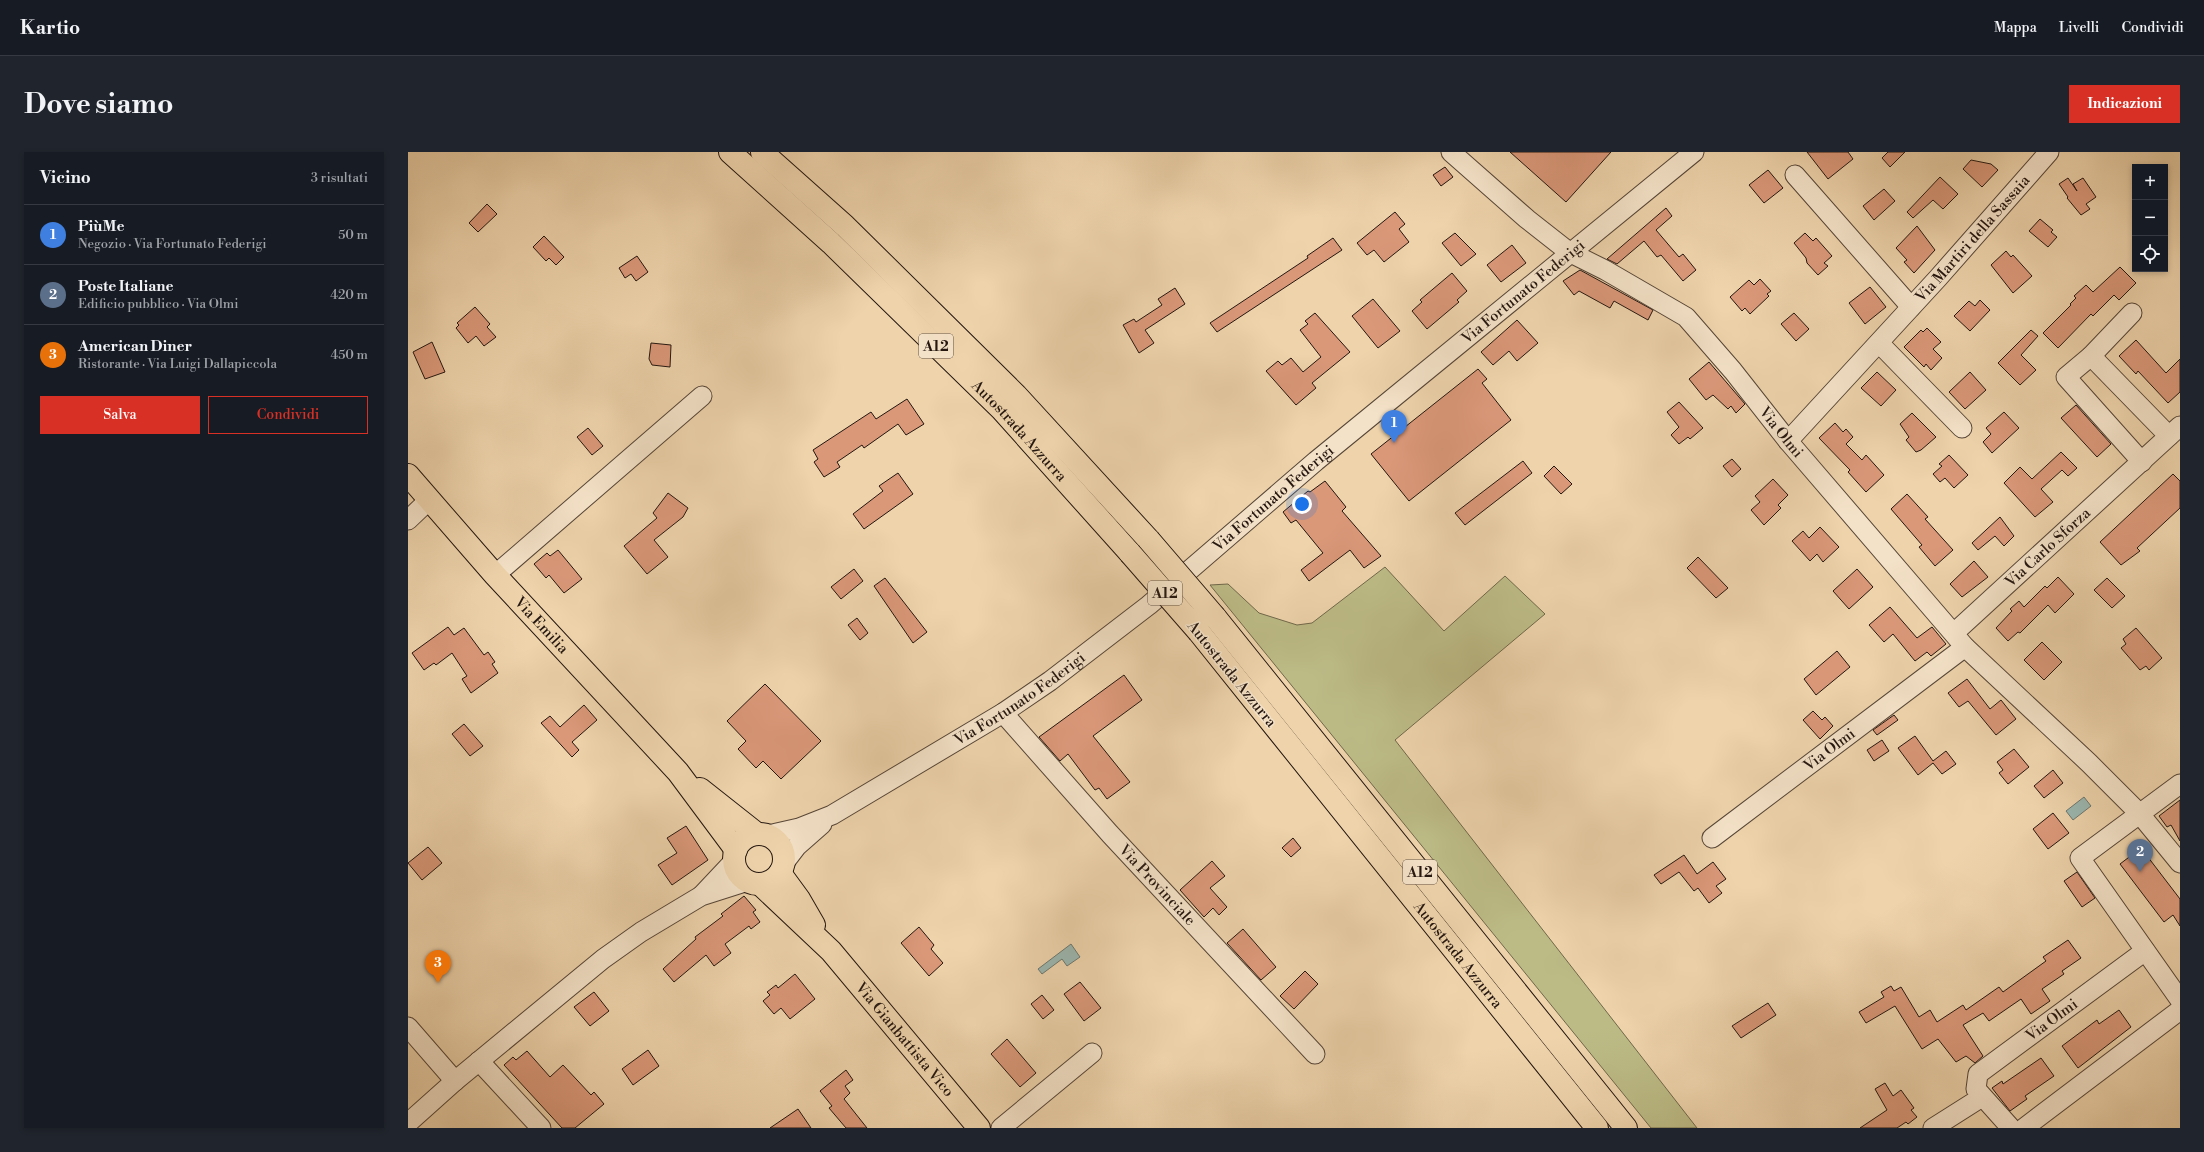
<!DOCTYPE html>
<html lang="it">
<meta charset="utf-8">
<style>
body{margin:0;font-family:"Libre Bodoni",serif;background:#20242c;color:#f1f3f6}
.controls{position:absolute;right:12px;top:12px;display:grid;overflow:hidden;border-radius:0px;box-shadow:0 2px 6px #0003}
.controls button{width:36px;height:36px;display:grid;place-items:center;padding:0;border:0;border-bottom:1px solid #363941;background:#171b24;color:#f1f3f6;font:20px sans-serif}
.you{position:absolute;left:894px;top:352px;width:14px;height:14px;margin:-10px;border:3px solid #fff;border-radius:50%;background:#1a73e8;box-shadow:0 0 0 6px #1a73e833}
.badge{display:grid;place-items:center;width:26px;height:26px;border-radius:50%;background:#d93025;color:#fff;font-size:13px;font-weight:700}
.pin{position:absolute;translate:-50% -33px;filter:drop-shadow(0 1px 2px #0008)}
.pin::after{content:'';position:absolute;top:21px;width:14px;height:12px;background:inherit;clip-path:polygon(0 0,100% 0,50% 100%)}
.list{margin:0;padding:0;list-style:none}
h2{display:flex;justify-content:space-between;align-items:center;height:52px;margin:0;padding:0 16px;font-size:17px}
h2 small{font-size:13px;font-weight:400;color:#9ea1a6}
.list li{display:grid;grid-template-columns:26px 1fr auto;gap:12px;align-items:center;box-sizing:border-box;height:60px;padding:0 16px;border-top:1px solid #363941}
.list b{display:block;font-size:15px;white-space:nowrap}
.list p{margin:0;font-size:13px;white-space:nowrap;color:#9ea1a6}
.list em{font-size:13px;font-style:normal;color:#9ea1a6}
.actions{display:flex;gap:8px;padding:12px 16px}
.actions a{flex:1;padding:9px 0;border:1px solid #d93025;border-radius:0px;text-align:center;font-size:14px;color:#d93025}
.actions .main{background:#d93025;color:#fff}
.icon{flex:none;width:22px;height:22px;fill:none;stroke:currentColor;stroke-width:2;stroke-linecap:round;stroke-linejoin:round}
.map{position:relative;flex:none;width:1772px;height:976px;overflow:hidden;border-radius:0px}
header{display:flex;align-items:center;gap:24px;box-sizing:border-box;height:56px;padding:0 20px;background:#171b24;border-bottom:1px solid #363941}
header strong{font-size:19px}
nav{display:flex;gap:22px;margin-inline-start:auto;font-size:14px}
.intro{display:flex;align-items:center;justify-content:space-between;box-sizing:border-box;height:96px;padding:0 24px}
h1{margin:0;font-size:28px}
.button{padding:10px 18px;border-radius:0px;background:#d93025;color:#fff;font-size:14px;font-weight:700}
main{display:flex;gap:24px;padding:0 24px}
aside{flex:1;background:#171b24;border-radius:0px;box-shadow:0 2px 6px #0003}
.map>svg:first-child{display:block}
.green{fill:#bcbb86;stroke:#70684b}
.water{fill:#9bb7b0;stroke:#6b7770}
.building{fill:#da9879;stroke:#241610}
.lines{fill:none;stroke-linecap:round;stroke-linejoin:round}
.minor-casing{stroke:#564537;stroke-width:21}
.major-casing{stroke:#241610;stroke-width:24}
.highway-casing{stroke:#241610;stroke-width:24}
.minor{stroke:#f4e2c8;stroke-width:19}
.major{stroke:#eed3ab;stroke-width:22}
.highway{stroke:#eed3ab;stroke-width:22}
.highway-bridge-casing{stroke:#241610;stroke-width:24;stroke-linecap:butt}
.highway-bridge{stroke:#eed3ab;stroke-width:22}
.labels{text-anchor:middle;stroke-width:3;stroke-linejoin:round;paint-order:stroke}
.shield{fill:#f4e2c8;stroke:#625347;stroke-width:1}
.shield-label{font-size:14px;font-weight:bold;fill:#241610}
.street-label{font-size:15px;fill:#241610;stroke:#f4e2c8}
</style>
<header>
<strong>Kartio</strong>
<nav><a>Mappa</a><a>Livelli</a><a>Condividi</a></nav>
</header>
<div class="intro"><h1>Dove siamo</h1><a class="button">Indicazioni</a></div>
<main>
<aside>
<h2>Vicino<small>3 risultati</small></h2>
<ul class="list">
<li><span class="badge" style="background:#3f7fe0">1</span><div><b>PiùMe</b><p>Negozio · Via Fortunato Federigi</p></div><em>50 m</em></li>
<li><span class="badge" style="background:#5c6f8a">2</span><div><b>Poste Italiane</b><p>Edificio pubblico · Via Olmi</p></div><em>420 m</em></li>
<li><span class="badge" style="background:#e8710a">3</span><div><b>American Diner</b><p>Ristorante · Via Luigi Dallapiccola</p></div><em>450 m</em></li>
</ul>
<div class="actions"><a class="main">Salva</a><a>Condividi</a></div>
</aside>
<div class="map">
<svg width="1772" height="976" viewBox="0 0 1772 976">
<rect width="100%" height="100%" fill="#eed3ab"/>
<filter id="stains"><feTurbulence type="fractalNoise" baseFrequency=".005" numOctaves="4"/><feColorMatrix values="0 0 0 0 .2 0 0 0 0 .09 0 0 0 0 .02 0 0 0 .5 -.17"/></filter>
<radialGradient id="worn" r=".72"><stop offset=".6" stop-color="#630" stop-opacity="0"/><stop offset="1" stop-color="#630" stop-opacity=".3"/></radialGradient>
<path class="green" d="M 977,415 L 1036,479 L 1097,424 L 1137,462 L 987,588 L 1289,976 L 1243,976 L 802,433 L 820,432 L 851,461 L 889,473 L 904,471 Z"/>
<path class="water" d="M 1676,645 L 1683,654 L 1665,668 L 1658,659 Z
M 663,792 L 672,805 L 659,814 L 654,807 L 634,822 L 630,817 Z"/>
<path class="building" d="M 1102,0 L 1203,0 L 1158,50 Z
M 1399,0 L 1440,0 L 1445,7 L 1420,27 Z
M 1480,0 L 1497,0 L 1482,15 L 1474,6 Z
M 1563,8 L 1583,12 L 1590,18 L 1574,35 L 1555,17 Z
M 1037,15 L 1045,25 L 1033,34 L 1025,23 Z
M 1360,18 L 1375,36 L 1356,51 L 1341,33 Z
M 1532,25 L 1550,42 L 1535,57 L 1525,48 L 1505,66 L 1499,60 Z
M 1660,26 L 1669,39 L 1665,32 L 1675,26 L 1688,45 L 1678,52 L 1682,57 L 1673,63 L 1659,46 L 1660,45 L 1651,32 Z
M 1476,37 L 1487,49 L 1466,68 L 1455,54 Z
M 79,52 L 89,62 L 70,80 L 61,71 Z
M 1258,56 L 1264,64 L 1248,78 L 1271,105 L 1275,102 L 1288,118 L 1275,129 L 1253,103 L 1249,105 L 1236,89 L 1209,112 L 1199,107 Z
M 987,60 L 997,72 L 991,77 L 1001,90 L 976,110 L 966,98 L 959,103 L 949,91 Z
M 1632,67 L 1645,78 L 1643,80 L 1649,85 L 1640,95 L 1621,79 Z
M 1509,74 L 1527,98 L 1506,121 L 1496,110 L 1499,108 L 1488,96 Z
M 1047,81 L 1068,102 L 1053,114 L 1034,91 Z
M 1397,81 L 1405,89 L 1408,86 L 1424,104 L 1416,111 L 1420,114 L 1410,123 L 1399,111 L 1398,106 L 1386,91 Z
M 136,84 L 156,105 L 148,113 L 141,106 L 138,109 L 125,95 Z
M 925,86 L 934,98 L 809,180 L 802,171 L 900,106 L 899,104 Z
M 1104,93 L 1118,111 L 1093,130 L 1079,113 Z
M 1598,99 L 1603,105 L 1605,103 L 1624,124 L 1605,141 L 1583,113 Z
M 229,104 L 240,120 L 228,129 L 223,122 L 217,126 L 211,116 Z
M 1712,115 L 1728,131 L 1711,148 L 1706,143 L 1685,164 L 1683,162 L 1650,196 L 1635,181 L 1663,153 L 1662,152 L 1668,146 L 1666,144 L 1678,133 L 1685,140 Z
M 1172,118 L 1245,158 L 1240,168 L 1206,149 L 1202,156 L 1171,139 L 1166,143 L 1155,129 Z
M 1044,121 L 1059,139 L 1049,148 L 1051,150 L 1019,177 L 1004,159 L 1014,150 L 1012,148 Z
M 1352,127 L 1363,139 L 1359,142 L 1361,144 L 1342,162 L 1337,156 L 1334,159 L 1322,145 L 1341,128 L 1346,133 Z
M 1462,135 L 1478,155 L 1457,172 L 1441,151 Z
M 767,136 L 777,152 L 737,178 L 746,191 L 731,201 L 715,173 L 726,167 L 728,170 L 754,153 L 750,147 Z
M 965,147 L 992,179 L 970,196 L 944,164 Z
M 1572,148 L 1582,158 L 1562,179 L 1546,164 L 1561,149 L 1567,154 Z
M 67,155 L 82,172 L 79,175 L 88,185 L 76,194 L 68,184 L 60,191 L 48,176 L 51,173 L 49,171 Z
M 907,161 L 942,200 L 904,231 L 908,236 L 888,253 L 858,219 L 870,209 L 874,213 L 883,206 L 895,220 L 913,205 L 892,178 L 900,172 L 897,169 Z
M 1386,161 L 1401,177 L 1388,189 L 1373,172 Z
M 1109,168 L 1130,191 L 1109,209 L 1101,199 L 1085,213 L 1073,200 Z
M 1519,176 L 1533,190 L 1525,197 L 1534,206 L 1523,218 L 1518,212 L 1516,215 L 1496,195 L 1513,178 L 1515,180 Z
M 1623,178 L 1630,184 L 1613,203 L 1628,218 L 1612,233 L 1590,211 Z
M 1728,188 L 1758,221 L 1772,207 L 1772,240 L 1760,251 L 1730,219 L 1728,222 L 1711,204 Z
M 24,190 L 37,220 L 17,227 L 5,200 Z
M 243,191 L 263,193 L 262,215 L 244,213 L 241,207 Z
M 1301,210 L 1337,252 L 1328,261 L 1323,254 L 1320,257 L 1305,243 L 1298,248 L 1281,227 Z
M 1070,217 L 1079,227 L 1074,231 L 1103,268 L 1001,349 L 963,302 Z
M 1469,220 L 1488,238 L 1473,254 L 1453,236 Z
M 1562,220 L 1578,238 L 1557,257 L 1541,240 Z
M 499,247 L 516,272 L 498,283 L 490,272 L 456,296 L 454,293 L 429,310 L 432,315 L 416,325 L 406,310 L 410,307 L 405,298 L 463,260 L 468,267 Z
M 1271,250 L 1295,276 L 1282,287 L 1280,285 L 1271,292 L 1263,283 L 1271,275 L 1259,260 Z
M 1668,253 L 1703,292 L 1689,305 L 1653,266 Z
M 1596,260 L 1611,276 L 1584,301 L 1575,290 L 1583,282 L 1578,276 Z
M 1504,261 L 1528,285 L 1513,298 L 1508,300 L 1498,288 L 1501,285 L 1492,272 Z
M 1427,271 L 1435,280 L 1438,277 L 1445,285 L 1438,292 L 1454,308 L 1458,303 L 1476,323 L 1458,340 L 1440,320 L 1442,318 L 1411,286 Z
M 180,276 L 195,294 L 184,303 L 169,285 Z
M 1653,300 L 1669,316 L 1660,324 L 1654,318 L 1633,337 L 1645,350 L 1627,365 L 1596,331 L 1612,315 L 1624,327 Z
M 1541,303 L 1560,323 L 1546,336 L 1537,326 L 1532,330 L 1525,322 L 1534,314 L 1531,312 Z
M 1324,307 L 1333,317 L 1324,325 L 1315,314 Z
M 1115,309 L 1124,321 L 1057,373 L 1047,361 Z
M 1146,314 L 1164,332 L 1153,342 L 1136,324 Z
M 490,321 L 505,342 L 456,377 L 445,362 L 475,339 L 471,334 Z
M 1765,322 L 1772,329 L 1772,356 L 1729,396 L 1732,399 L 1713,413 L 1692,390 Z
M 1365,327 L 1380,343 L 1370,353 L 1373,356 L 1356,373 L 1343,358 L 1352,350 L 1347,344 Z
M 917,329 L 938,355 L 934,359 L 973,404 L 956,416 L 942,398 L 901,429 L 893,418 L 915,401 L 888,368 L 883,371 L 875,360 L 900,339 L 902,340 Z
M 260,341 L 280,356 L 275,365 L 246,388 L 260,405 L 239,422 L 216,394 L 249,366 L 245,361 Z
M 1499,342 L 1520,365 L 1517,367 L 1545,398 L 1527,414 L 1511,395 L 1514,393 L 1483,357 Z
M 1592,365 L 1606,384 L 1596,394 L 1587,384 L 1570,398 L 1564,391 Z
M 1412,375 L 1431,395 L 1415,410 L 1409,402 L 1402,409 L 1384,389 L 1395,379 L 1401,386 Z
M 150,398 L 174,427 L 156,441 L 141,423 L 138,426 L 126,412 L 139,401 L 142,404 Z
M 1290,405 L 1320,436 L 1308,446 L 1279,416 Z
M 1566,409 L 1580,425 L 1554,445 L 1542,432 Z
M 446,417 L 455,429 L 433,447 L 423,435 Z
M 1449,417 L 1465,435 L 1441,457 L 1425,439 Z
M 1650,425 L 1666,442 L 1647,461 L 1640,453 L 1612,481 L 1610,480 L 1600,489 L 1588,476 L 1604,459 L 1602,457 L 1611,449 L 1616,455 L 1637,434 L 1639,436 Z
M 477,426 L 519,480 L 505,491 L 466,434 Z
M 1699,426 L 1717,444 L 1704,456 L 1686,438 Z
M 1482,455 L 1509,486 L 1524,475 L 1538,492 L 1523,504 L 1519,500 L 1507,509 L 1485,482 L 1476,490 L 1461,473 Z
M 449,466 L 460,481 L 452,488 L 440,473 Z
M 40,475 L 46,483 L 56,476 L 76,503 L 80,500 L 87,510 L 84,512 L 90,521 L 63,541 L 54,527 L 59,524 L 44,501 L 28,513 L 26,511 L 16,518 L 4,501 Z
M 1728,476 L 1754,506 L 1741,518 L 1738,514 L 1732,518 L 1713,496 L 1718,492 L 1715,487 Z
M 1634,490 L 1654,510 L 1636,528 L 1616,508 Z
M 1429,499 L 1442,515 L 1408,543 L 1396,527 Z
M 716,523 L 734,548 L 685,584 L 722,630 L 699,647 L 691,636 L 687,638 L 660,602 L 652,609 L 631,585 Z
M 1559,527 L 1582,557 L 1593,548 L 1608,567 L 1588,583 L 1560,549 L 1551,555 L 1540,541 Z
M 357,532 L 413,589 L 373,627 L 355,609 L 348,616 L 330,597 L 338,589 L 319,569 Z
M 176,553 L 189,568 L 164,590 L 171,598 L 164,605 L 133,571 L 142,564 L 152,575 Z
M 1405,559 L 1414,568 L 1417,565 L 1425,574 L 1412,587 L 1395,568 Z
M 1486,563 L 1490,568 L 1469,583 L 1465,578 Z
M 56,572 L 75,594 L 62,604 L 44,582 Z
M 1507,584 L 1525,609 L 1538,599 L 1548,612 L 1534,622 L 1525,611 L 1510,623 L 1490,596 Z
M 1474,588 L 1481,599 L 1466,609 L 1459,598 Z
M 1606,597 L 1621,615 L 1600,632 L 1591,621 L 1595,618 L 1589,610 Z
M 1645,618 L 1655,631 L 1636,646 L 1626,634 Z
M 1772,648 L 1772,689 L 1763,673 L 1759,675 L 1751,664 Z
M 1645,661 L 1661,681 L 1640,697 L 1625,677 Z
M 278,674 L 300,708 L 264,733 L 250,713 L 269,701 L 259,686 Z
M 885,686 L 893,696 L 883,705 L 874,696 Z
M 20,695 L 34,711 L 14,728 L 0,711 Z
M 1733,696 L 1772,747 L 1772,774 L 1765,763 L 1756,770 L 1712,712 Z
M 1276,703 L 1289,722 L 1305,710 L 1318,727 L 1308,734 L 1314,741 L 1301,751 L 1290,736 L 1286,739 L 1271,720 L 1253,732 L 1246,723 Z
M 804,709 L 817,724 L 802,736 L 819,755 L 811,763 L 805,756 L 796,765 L 772,738 Z
M 1669,720 L 1687,746 L 1674,755 L 1656,729 Z
M 336,744 L 348,758 L 345,760 L 352,770 L 343,777 L 341,774 L 317,792 L 323,801 L 306,814 L 298,803 L 266,830 L 255,817 L 288,787 L 287,785 L 315,764 L 313,762 Z
M 511,775 L 526,793 L 523,797 L 535,811 L 521,824 L 493,791 Z
M 835,777 L 868,815 L 853,828 L 819,791 Z
M 1660,788 L 1673,806 L 1654,819 L 1656,822 L 1634,837 L 1642,849 L 1623,862 L 1613,847 L 1581,869 L 1575,861 L 1555,873 L 1575,904 L 1567,911 L 1558,904 L 1548,910 L 1530,887 L 1514,897 L 1487,854 L 1458,871 L 1451,860 L 1476,845 L 1473,840 L 1483,834 L 1486,839 L 1493,835 L 1511,865 L 1522,858 L 1529,870 L 1555,853 L 1558,858 L 1591,835 L 1595,840 L 1638,809 L 1635,805 Z
M 897,819 L 910,832 L 886,857 L 872,844 Z
M 387,822 L 407,847 L 382,867 L 373,856 L 366,862 L 355,849 L 362,843 L 359,840 L 368,833 L 370,836 Z
M 672,830 L 693,856 L 676,869 L 656,842 Z
M 186,840 L 201,859 L 182,874 L 166,855 Z
M 634,843 L 646,858 L 635,867 L 623,852 Z
M 1360,851 L 1368,863 L 1333,886 L 1324,874 Z
M 1711,858 L 1723,875 L 1670,916 L 1654,894 L 1689,868 L 1691,872 Z
M 599,887 L 628,921 L 612,935 L 583,902 Z
M 240,898 L 251,914 L 225,933 L 214,917 Z
M 119,899 L 142,925 L 155,913 L 183,943 L 186,940 L 196,952 L 167,976 L 154,976 L 96,913 L 105,905 L 108,908 Z
M 1633,906 L 1646,924 L 1617,944 L 1619,947 L 1602,959 L 1584,936 L 1594,929 L 1595,932 Z
M 438,918 L 445,928 L 437,934 L 442,941 L 436,947 L 459,976 L 438,976 L 421,956 L 424,954 L 412,939 Z
M 1477,931 L 1485,944 L 1493,938 L 1506,956 L 1503,958 L 1509,965 L 1500,972 L 1498,970 L 1489,976 L 1452,976 L 1479,958 L 1467,937 Z
M 390,957 L 403,976 L 362,976 Z"/>
<g class="lines">
<defs>
<g id="minor">
<path id="s1" d="M 1043,0 L 1119,67 L 1161,100 L 1197,118 L 1278,165 L 1325,219 L 1380,289 L 1557,495 L 1681,611 L 1731,661 L 1772,711"/>
<path d="M 1387,23 L 1503,155"/>
<path d="M 1724,161 L 1683,204 L 1658,225 L 1734,310"/>
<path d="M 1471,191 L 1554,276"/>
<path d="M 1683,204 L 1761,284"/>
<path id="s2" d="M 1380,289 L 1530,126 L 1641,0"/>
<path d="M 0,368 L 21,348"/>
<path d="M 87,423 L 294,244"/>
<path id="s3" d="M 1546,481 L 1772,274"/>
<path id="s4" d="M 595,561 L 702,682 L 907,902"/>
<path d="M 1772,632 L 1672,706 L 1772,848"/>
<path id="s5" d="M 360,683 L 391,676 L 424,663 L 595,561 L 642,529 L 741,453 L 908,309 L 1286,0"/>
<path id="s6" d="M 1304,686 L 1557,495"/>
<path d="M 376,711 L 389,694 L 414,672"/>
<path d="M 294,743 L 326,709"/>
<path d="M 0,875 L 47,929"/>
<path d="M 71,909 L 133,976"/>
<path d="M 0,971 L 47,929 L 195,807 L 233,780 L 293,744 L 340,729"/>
<path d="M 593,976 L 684,901"/>
<path d="M 1525,976 L 1574,945"/>
<path id="s7" d="M 1603,976 L 1568,937 L 1570,922 L 1737,799"/>
<path d="M 1616,976 L 1772,858"/>
</g>
<g id="major">
<path id="s8" d="M 0,323 L 87,423 L 270,620 L 328,698"/>
<path d="M 292,637 L 349,682"/>
<circle cx="351" cy="707" r="25"/>
<path d="M 372,721 L 391,747 L 406,773"/>
<path id="s9" d="M 352,732 L 423,799 L 571,976"/>
</g>
<g id="highway">
<path id="s10" d="M 322,0 L 423,91 L 594,258 L 722,401"/>
<path d="M 354,0 L 437,74 L 608,243 L 741,388"/>
<path d="M 807,465 L 1218,976"/>
<path id="s11" d="M 791,480 L 1189,976"/>
</g>
</defs>
<use href="#minor" class="minor-casing"/>
<use href="#major" class="major-casing"/>
<use href="#highway" class="highway-casing"/>
<use href="#minor" class="minor"/>
<use href="#major" class="major"/>
<use href="#highway" class="highway"/>
<defs>
<path id="highway-bridge" d="M 741,388 L 807,465
M 722,401 L 791,480"/>
</defs>
<use href="#highway-bridge" class="highway-bridge-casing"/>
<use href="#highway-bridge" class="highway-bridge"/>
</g>
<g class="labels">
<g class="shield">
<rect x="511" y="182" width="34" height="24" rx="3"/>
<rect x="740" y="429" width="34" height="24" rx="3"/>
<rect x="995" y="708" width="34" height="24" rx="3"/>
</g>
<g class="shield-label">
<text x="528" y="199">A12</text>
<text x="757" y="446">A12</text>
<text x="1012" y="725">A12</text>
</g>
<g class="street-label">
<text dy="5" stroke="none"><textPath href="#s2" startOffset="274">Via Martiri della Sassaia</textPath></text>
<text dy="5" stroke="none"><textPath href="#s5" startOffset="936">Via Fortunato Federigi</textPath></text>
<text dy="5" stroke="none"><textPath href="#s10" startOffset="402">Autostrada Azzurra</textPath></text>
<text dy="5" stroke="none"><textPath href="#s1" startOffset="438">Via Olmi</textPath></text>
<text dy="5" stroke="none"><textPath href="#s5" startOffset="612">Via Fortunato Federigi</textPath></text>
<text dy="5" stroke="none"><textPath href="#s3" startOffset="127">Via Carlo Sforza</textPath></text>
<text dy="5" stroke="none"><textPath href="#s8" startOffset="201">Via Emilia</textPath></text>
<text transform="translate(824 522) rotate(51)" y="5">Autostrada Azzurra</text>
<text dy="5" stroke="none"><textPath href="#s5" startOffset="288">Via Fortunato Federigi</textPath></text>
<text dy="5" stroke="none"><textPath href="#s6" startOffset="147">Via Olmi</textPath></text>
<text dy="5" stroke="none"><textPath href="#s4" startOffset="231">Via Provinciale</textPath></text>
<text dy="5" stroke="none"><textPath href="#s11" startOffset="414">Autostrada Azzurra</textPath></text>
<text dy="5" stroke="none"><textPath href="#s7" startOffset="159">Via Olmi</textPath></text>
<text dy="5" stroke="none"><textPath href="#s9" startOffset="213">Via Gianbattista Vico</textPath></text>
</g>
</g>
<rect width="100%" height="100%" filter="url(#stains)"/>
<rect width="100%" height="100%" fill="url(#worn)"/>
</svg>
<div class="controls">
<button>+</button>
<button>−</button>
<button><svg class="icon" aria-label="locate" viewBox="0 0 24 24"><circle cx="12" cy="12" r="6"/><path d="M12 2v4M12 18v4M2 12h4M18 12h4"/></svg></button>
</div>
<div class="you"></div>
<div class="pin badge" style="left:986px;top:291px;background:#3f7fe0">1</div>
<div class="pin badge" style="left:1732px;top:720px;background:#5c6f8a">2</div>
<div class="pin badge" style="left:30px;top:831px;background:#e8710a">3</div>
</div>
</main>
